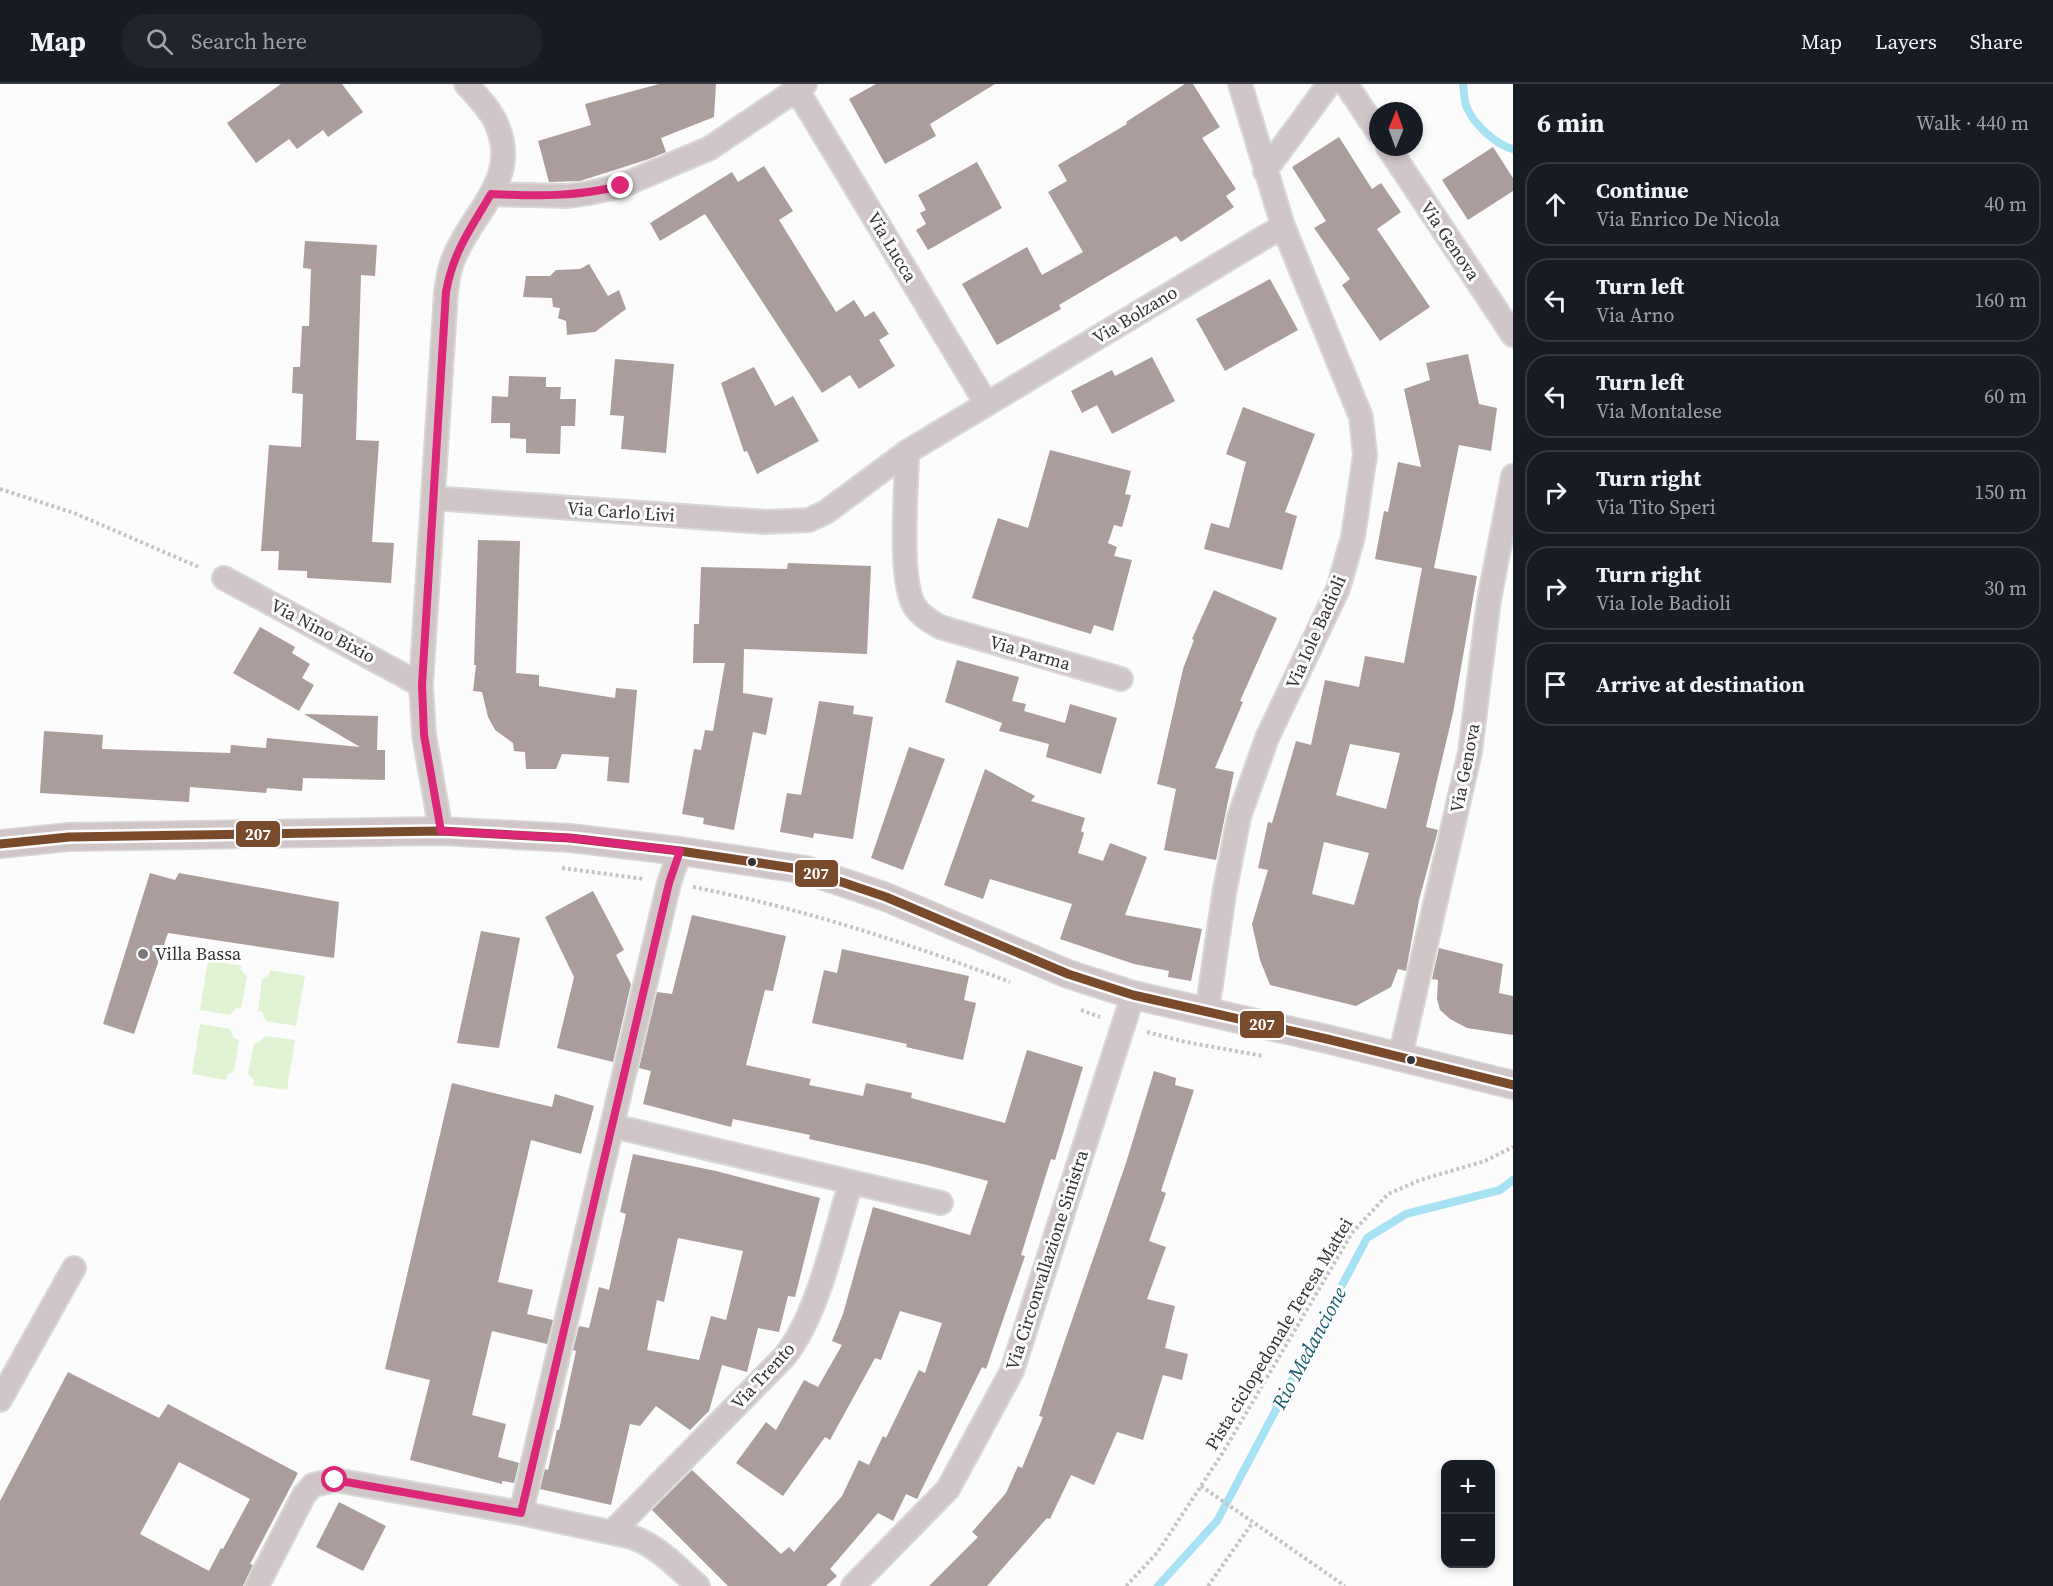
<!DOCTYPE html>
<meta charset="utf-8">
<style>
body{margin:0;font-family:"Source Serif 4",serif;background:#20242c;color:#f1f3f6}
.controls{position:absolute;right:18px;bottom:18px;display:grid;overflow:hidden;border-radius:12px;box-shadow:0 3px 9px #0003}
.controls button{width:54px;height:54px;display:grid;place-items:center;padding:0;border:0;border-bottom:2px solid #363941;background:#171b24;color:#f1f3f6;font:30px sans-serif}
.compass{position:absolute;left:1369px;top:18px;width:54px;height:54px;border-radius:50%;background:#171b24;box-shadow:0 3px 9px #0003;rotate:1deg}
.stop{position:absolute;width:18px;height:18px;margin:-14px;border:4px solid #db2777;border-radius:50%;background:#fff}
.stop.end{background:#db2777;border-color:#fff;box-shadow:0 2px 6px #0008}
.list{margin:0;padding:0;list-style:none}
h2{display:flex;justify-content:space-between;align-items:center;height:78px;margin:0;padding:0 24px;font-size:26px}
h2 small{font-size:20px;font-weight:400;color:#9ea1a6}
.list li{display:grid;grid-template-columns:39px 1fr auto;gap:18px;align-items:center;box-sizing:border-box;height:84px;margin:0 12px 12px;padding:0 12px;border:2px solid #363941;border-radius:24px}
.list b{display:block;font-size:22px;white-space:nowrap}
.list p{margin:0;font-size:20px;white-space:nowrap;color:#9ea1a6}
.list em{font-size:20px;font-style:normal;color:#9ea1a6}
.icon{flex:none;width:33px;height:33px;fill:none;stroke:currentColor;stroke-width:2;stroke-linecap:round;stroke-linejoin:round}
.map{position:relative;flex:none;width:1513px;height:1502px;overflow:hidden}
header{display:flex;align-items:center;gap:36px;box-sizing:border-box;height:84px;padding:0 30px;background:#171b24;border-bottom:2px solid #363941}
header strong{font-size:28px}
nav{display:flex;gap:33px;margin-inline-start:auto;font-size:21px}
.search{width:420px;height:54px;background:#20242c;display:flex;align-items:center;gap:15px;box-sizing:border-box;padding:0 21px;border-radius:24px;color:#9ea1a6;font-size:22px}
main{display:flex}
aside{flex:1;background:#171b24}
.map>svg:first-child{display:block}
.green{fill:#e0f3d2}
.lines{fill:none;stroke-linecap:round;stroke-linejoin:round}
.stream{stroke:#a7e1f4;stroke-width:8}
.building{fill:#aa9d9b;fill-rule:evenodd}
.minor-casing{stroke:#d8d8d9;stroke-width:26}
.tertiary-casing{stroke:#d8d8d9;stroke-width:30}
.path{stroke:#c9c2c3;stroke-width:4;stroke-dasharray:3 3;stroke-linecap:butt}
.minor{stroke:#d1c6c7;stroke-width:22}
.tertiary{stroke:#d1c6c7;stroke-width:27}
.bus-1-casing{stroke:#fcfbfe;stroke-width:14}
.bus-1{stroke:#7a4b2a;stroke-width:9}
.route{stroke:#db2777;stroke-width:8}
.bus-dot{fill:#333335;stroke:#fcfbfe;stroke-width:2}
.poi-dot{fill:#79797b;stroke:#fcfbfe;stroke-width:2}
.labels{text-anchor:middle;stroke-width:6;stroke-linejoin:round;paint-order:stroke}
.street-label{font-size:18px;fill:#333335;stroke:#fcfbfe}
.poi-label{font-size:18px;fill:#333335;stroke:#fcfbfe;text-anchor:start}
.water-label{font-size:20px;font-style:italic;fill:#155a6c;stroke:#fcfbfe}
.line-badge{stroke:#fcfbfe;stroke-width:2}
.badge-label{font-size:16px;text-anchor:middle;font-weight:bold;fill:#fff}
</style>
<header>
<strong>Map</strong>
<div class="search"><svg class="icon" aria-label="search" viewBox="0 0 24 24"><circle cx="10" cy="10" r="6"/><path d="M15 15l6 6"/></svg>Search here</div>
<nav><a>Map</a><a>Layers</a><a>Share</a></nav>
</header>
<main>
<div class="map">
<svg width="1513" height="1502" viewBox="0 0 1513 1502">
<rect width="100%" height="100%" fill="#fcfcfd"/>
<path class="green" d="M 208,876 L 242,882 L 241,886 L 247,892 L 241,924 L 236,924 L 230,931 L 200,926 Z
M 270,886 L 305,892 L 296,942 L 266,937 L 262,928 L 258,927 L 262,895 L 269,891 Z
M 200,940 L 230,945 L 234,954 L 239,956 L 234,987 L 227,991 L 226,996 L 192,990 Z
M 265,952 L 295,956 L 287,1006 L 253,1001 L 254,996 L 248,990 L 254,959 L 259,958 Z"/>
<g class="lines">
<path class="stream" d="M 1463,0 C 1464,7 1464,18 1467,24 C 1474,40 1496,61 1513,65
M 1158,1502 L 1217,1437 L 1367,1154 L 1406,1130 L 1500,1106 L 1513,1096"/>
</g>
<path class="building" d="M 281,0 L 342,0 L 363,28 L 328,53 L 323,46 L 297,65 L 289,55 L 256,79 L 227,39 Z
M 659,0 L 716,0 L 714,33 L 661,54 L 666,68 L 649,75 L 580,97 L 549,98 L 538,57 L 591,41 L 585,20 Z
M 876,0 L 995,0 L 930,40 L 936,52 L 885,80 L 849,15 Z
M 1185,0 L 1193,0 L 1220,43 L 1202,54 L 1236,105 L 1226,112 L 1234,123 L 1181,158 L 1176,152 L 1059,221 L 1061,225 L 997,261 L 962,200 L 1027,163 L 1042,191 L 1083,168 L 1048,108 L 1067,97 L 1058,81 L 1127,40 L 1126,38 Z
M 1339,53 L 1372,105 L 1381,99 L 1401,128 L 1377,145 L 1430,223 L 1380,257 L 1342,201 L 1350,195 L 1314,144 L 1326,137 L 1292,83 Z
M 1493,63 L 1513,94 L 1513,107 L 1468,136 L 1442,96 Z
M 977,78 L 1002,124 L 928,166 L 916,146 L 926,140 L 920,129 L 926,126 L 918,111 Z
M 764,82 L 793,127 L 779,136 L 836,228 L 854,216 L 865,233 L 874,227 L 889,250 L 879,256 L 895,282 L 859,305 L 850,291 L 822,309 L 705,130 L 660,157 L 650,139 L 732,88 L 738,98 Z
M 305,157 L 377,161 L 375,192 L 361,191 L 356,356 L 379,357 L 372,458 L 394,459 L 391,499 L 307,494 L 307,487 L 278,486 L 279,467 L 261,467 L 269,361 L 301,363 L 303,310 L 292,309 L 293,283 L 300,283 L 302,242 L 309,242 L 311,185 L 303,184 Z
M 589,180 L 608,212 L 619,206 L 626,225 L 595,248 L 567,251 L 566,237 L 558,234 L 560,224 L 553,223 L 552,214 L 523,213 L 526,192 L 550,192 L 556,186 L 580,185 Z
M 1270,195 L 1298,246 L 1225,287 L 1196,235 Z
M 1468,270 L 1479,320 L 1497,324 L 1491,367 L 1459,361 L 1434,484 L 1477,492 L 1453,629 L 1426,743 L 1438,746 L 1419,816 L 1406,887 L 1398,885 L 1391,903 L 1356,922 L 1270,901 L 1260,876 L 1252,840 L 1268,786 L 1258,784 L 1268,738 L 1272,739 L 1296,657 L 1311,661 L 1325,596 L 1359,603 L 1365,572 L 1404,579 L 1422,484 L 1375,475 L 1384,427 L 1388,428 L 1398,378 L 1421,383 L 1404,305 L 1430,296 L 1426,279 ZM 1350,660 L 1400,669 L 1386,725 L 1336,711 ZM 1324,758 L 1369,769 L 1354,821 L 1312,810 Z
M 1152,273 L 1175,317 L 1112,350 L 1097,321 L 1082,329 L 1071,307 L 1112,286 L 1115,292 Z
M 615,275 L 674,280 L 666,369 L 621,365 L 624,332 L 610,331 Z
M 754,283 L 775,322 L 793,312 L 819,357 L 757,390 L 747,367 L 744,368 L 721,299 Z
M 509,292 L 546,293 L 546,303 L 561,303 L 560,315 L 576,315 L 575,342 L 561,342 L 560,370 L 526,369 L 526,355 L 510,354 L 510,339 L 491,339 L 492,312 L 508,313 Z
M 1243,323 L 1315,350 L 1285,428 L 1297,432 L 1282,486 L 1204,465 L 1211,439 L 1229,444 L 1246,378 L 1226,370 Z
M 1050,366 L 1131,387 L 1125,410 L 1131,411 L 1122,443 L 1114,441 L 1108,459 L 1117,463 L 1114,472 L 1132,476 L 1113,547 L 1094,541 L 1091,550 L 972,514 L 998,434 L 1028,444 Z
M 478,456 L 520,457 L 516,589 L 539,591 L 539,602 L 615,614 L 616,604 L 637,606 L 629,699 L 607,697 L 609,673 L 562,670 L 556,685 L 526,685 L 525,668 L 514,667 L 513,659 L 495,646 L 488,633 L 482,608 L 473,607 L 476,581 L 474,581 Z
M 788,479 L 871,482 L 867,570 L 744,565 L 743,609 L 773,614 L 766,651 L 753,648 L 734,746 L 703,740 L 704,734 L 682,730 L 694,665 L 701,666 L 705,646 L 713,647 L 725,579 L 693,579 L 694,540 L 699,540 L 701,483 L 787,485 Z
M 1214,506 L 1277,534 L 1240,617 L 1243,618 L 1215,684 L 1234,688 L 1216,776 L 1164,766 L 1176,705 L 1157,700 L 1183,585 L 1194,556 L 1192,555 Z
M 260,543 L 295,563 L 292,569 L 310,580 L 302,594 L 314,601 L 299,627 L 233,589 Z
M 957,576 L 1019,593 L 1012,617 L 1026,620 L 1024,627 L 1065,639 L 1070,620 L 1117,634 L 1101,690 L 1046,673 L 1049,660 L 999,647 L 1002,639 L 945,618 Z
M 819,617 L 854,622 L 853,630 L 873,633 L 853,755 L 814,749 L 813,754 L 780,748 L 787,709 L 801,711 Z
M 304,630 L 378,632 L 377,666 L 385,666 L 385,696 L 303,694 L 302,707 L 267,704 L 266,709 L 190,703 L 189,718 L 40,709 L 44,647 L 103,651 L 102,665 L 230,669 L 231,661 L 266,664 L 267,654 L 360,663 Z
M 909,663 L 945,675 L 903,786 L 871,774 Z
M 985,685 L 1035,712 L 1031,717 L 1085,734 L 1081,747 L 1084,749 L 1078,769 L 1103,777 L 1110,759 L 1147,773 L 1125,831 L 1202,845 L 1191,897 L 1168,893 L 1169,887 L 1134,880 L 1060,855 L 1072,820 L 990,795 L 983,815 L 944,801 Z
M 150,789 L 175,796 L 179,789 L 339,818 L 334,874 L 168,849 L 134,950 L 103,940 Z
M 593,807 L 624,866 L 616,871 L 631,900 L 613,978 L 557,964 L 574,893 L 545,833 Z
M 692,831 L 786,852 L 773,907 L 765,906 L 746,981 L 811,995 L 809,1001 L 863,1012 L 866,999 L 912,1009 L 911,1014 L 1005,1039 L 1027,966 L 1083,983 L 1055,1076 L 1051,1075 L 1021,1171 L 1025,1172 L 986,1285 L 982,1283 L 917,1415 L 906,1410 L 893,1437 L 878,1429 L 830,1485 L 837,1492 L 826,1502 L 728,1502 L 652,1426 L 692,1386 L 781,1470 L 789,1463 L 794,1468 L 842,1412 L 859,1376 L 869,1381 L 883,1352 L 886,1354 L 919,1286 L 925,1289 L 942,1239 L 900,1227 L 881,1276 L 875,1274 L 830,1356 L 825,1353 L 783,1412 L 736,1379 L 766,1338 L 776,1346 L 804,1296 L 818,1303 L 842,1261 L 832,1257 L 843,1230 L 873,1123 L 970,1151 L 988,1097 L 927,1081 L 809,1055 L 810,1051 L 733,1035 L 731,1043 L 643,1020 L 651,987 L 639,984 L 657,908 L 672,910 Z
M 481,847 L 520,854 L 499,964 L 457,959 Z
M 1439,864 L 1503,880 L 1499,909 L 1513,912 L 1513,951 L 1467,944 L 1450,935 L 1440,926 L 1437,915 L 1438,896 L 1432,895 Z
M 842,865 L 969,892 L 964,916 L 976,919 L 963,976 L 906,963 L 907,960 L 812,939 L 824,886 L 837,889 Z
M 1154,987 L 1176,994 L 1175,1001 L 1194,1006 L 1161,1107 L 1166,1109 L 1149,1157 L 1166,1163 L 1147,1215 L 1175,1222 L 1165,1264 L 1188,1270 L 1182,1296 L 1163,1291 L 1143,1356 L 1117,1348 L 1094,1401 L 1071,1391 L 1050,1435 L 1047,1434 L 987,1502 L 929,1502 L 978,1453 L 972,1448 L 1006,1409 L 1018,1382 L 1022,1384 L 1043,1333 L 1039,1332 L 1126,1079 Z
M 452,999 L 552,1023 L 555,1010 L 594,1022 L 581,1070 L 531,1056 L 498,1198 L 533,1206 L 527,1230 L 553,1236 L 547,1260 L 492,1247 L 472,1331 L 506,1340 L 498,1373 L 519,1379 L 514,1399 L 502,1397 L 502,1400 L 410,1376 L 430,1296 L 385,1285 Z
M 633,1070 L 716,1087 L 820,1114 L 795,1213 L 788,1212 L 779,1248 L 758,1244 L 747,1288 L 722,1281 L 709,1327 L 690,1346 L 656,1322 L 640,1342 L 630,1340 L 611,1421 L 540,1405 L 545,1385 L 548,1386 L 557,1346 L 559,1346 L 576,1267 L 573,1266 L 579,1242 L 589,1244 L 599,1203 L 609,1206 L 626,1130 L 620,1128 ZM 678,1154 L 743,1167 L 726,1236 L 711,1232 L 699,1276 L 647,1266 L 657,1216 L 664,1218 Z
M 68,1288 L 159,1334 L 168,1320 L 298,1389 L 250,1480 L 253,1481 L 243,1502 L 0,1502 L 0,1417 ZM 179,1378 L 250,1415 L 223,1465 L 221,1464 L 209,1487 L 140,1450 Z
M 339,1418 L 386,1442 L 363,1487 L 316,1463 Z"/>
<g class="lines">
<defs>
<path id="minor" d="M 1346,0 L 1378,48
M 797,6 L 986,319
M 1388,63 L 1513,251
M 1265,87 L 1329,0
M 491,110 L 568,112 L 589,109 L 621,102 L 710,64 L 805,0
M 907,368 C 907,402 898,498 915,523 C 921,532 931,538 940,543 L 1121,595
M 433,414 L 766,438 L 809,436 L 826,428 L 907,368 L 1283,142
M 224,494 L 421,601
M 441,747 L 424,651 L 421,601 L 446,208 C 448,194 450,180 457,167 C 477,124 519,93 497,41 C 491,26 477,12 466,0
M 1207,928 L 1224,810 L 1239,733 L 1267,654 L 1338,505 L 1353,453 L 1365,371 L 1361,333 L 1283,142 L 1240,0
M 1400,973 L 1470,668 L 1489,516 L 1513,392
M 851,1098 L 941,1119
M 0,1316 L 74,1184
M 521,1429 L 669,799 L 680,767
M 612,1448 L 785,1272 C 819,1229 834,1152 851,1098 L 613,1042
M 257,1502 L 304,1411 L 313,1401 L 335,1396 L 521,1429 L 632,1453 C 659,1463 677,1483 698,1502
M 853,1502 L 948,1405 L 1012,1287 L 1133,911"/>
<path id="tertiary" d="M 0,760 L 69,753 L 441,747 L 570,754 L 680,767 L 806,786 L 886,813 L 1068,890 L 1133,911 L 1327,955 L 1513,1001"/>
</defs>
<use href="#minor" class="minor-casing"/>
<use href="#tertiary" class="tertiary-casing"/>
<path class="path" d="M 0,405 L 74,429 L 201,484
M 562,784 L 644,795
M 693,803 C 801,824 908,859 1010,898
M 1081,926 L 1100,933
M 1147,948 L 1186,958 L 1263,972
M 1201,1402 L 1345,1502
M 1126,1502 L 1157,1469 L 1222,1370 L 1352,1149 L 1388,1110 L 1420,1096 L 1485,1077 L 1513,1063
M 1208,1502 L 1253,1438"/>
<use href="#minor" class="minor"/>
<use href="#tertiary" class="tertiary"/>
<defs>
<path id="bus-1" d="M 0,760 L 69,753 L 441,747 L 570,754 L 680,767 L 806,786 L 886,813 L 1068,890 L 1133,911 L 1327,955 L 1513,1001"/>
</defs>
<use href="#bus-1" class="bus-1-casing"/>
<use href="#bus-1" class="bus-1"/>
</g>
<g class="lines">
<path class="route" d="M 335,1396 L 521,1429 L 669,799 L 680,767 L 570,754 L 441,747 L 424,651 L 422,601 L 446,208 C 453,168 471,144 491,110 C 539,112 574,113 621,102"/>
</g>
<g class="bus-dot">
<circle cx="752" cy="778" r="5"/>
<circle cx="1411" cy="976" r="5"/>
</g>
<circle class="poi-dot" cx="143" cy="870" r="6"/>
<g class="labels">
<g class="street-label">
<text transform="translate(1450 157) rotate(56)" y="6">Via Genova</text>
<text transform="translate(892 163) rotate(59)" y="6">Via Lucca</text>
<text transform="translate(1135 231) rotate(-31)" y="6">Via Bolzano</text>
<text transform="translate(621 428) rotate(4)" y="6">Via Carlo Livi</text>
<text transform="translate(323 547) rotate(28)" y="6">Via Nino Bixio</text>
<text transform="translate(1316 548) rotate(-66)" y="6">Via Iole Badioli</text>
<text transform="translate(1030 569) rotate(16)" y="6">Via Parma</text>
<text transform="translate(1465 684) rotate(-79)" y="6">Via Genova</text>
<text transform="translate(1047 1176) rotate(-72)" y="6">Via Circonvallazione Sinistra</text>
<text transform="translate(1279 1250) rotate(-59)" y="6">Pista ciclopedonale Teresa Mattei</text>
<text transform="translate(763 1292) rotate(-47)" y="6">Via Trento</text>
</g>
<g class="poi-label">
<text x="155" y="876">Villa Bassa</text>
</g>
<g class="water-label">
<text transform="translate(1309 1264) rotate(-62)" y="7">Rio Medancione</text>
</g>
</g>
<g class="line-badge">
<rect x="235" y="736" width="46" height="28" rx="6" fill="#7a4b2a"/>
<rect x="794" y="775" width="45" height="29" rx="6" fill="#7a4b2a"/>
<rect x="1239" y="926" width="46" height="29" rx="6" fill="#7a4b2a"/>
</g>
<g class="badge-label">
<text x="258" y="756">207</text>
<text x="816" y="795">207</text>
<text x="1262" y="946">207</text>
</g>
</svg>
<div class="controls">
<button>+</button>
<button>−</button>
</div>
<svg class="compass" viewBox="-18 -18 36 36"><path d="M0-13l5 13h-10z" fill="#e53935"/><path d="M0 13l5-13h-10z" fill="#9ea1a6"/></svg>
<div class="stop" style="left:335px;top:1396px"></div>
<div class="stop end" style="left:621px;top:102px"></div>
</div>
<aside>
<h2>6 min<small>Walk · 440 m</small></h2>
<ul class="list">
<li><svg class="icon" aria-label="ahead" viewBox="0 0 24 24"><path d="M12 20V5M6 11l6-6 6 6"/></svg><div><b>Continue</b><p>Via Enrico De Nicola</p></div><em>40 m</em></li>
<li><svg class="icon" aria-label="left" viewBox="0 0 24 24"><path d="M17 20v-9H6M10 6l-5 5 5 5"/></svg><div><b>Turn left</b><p>Via Arno</p></div><em>160 m</em></li>
<li><svg class="icon" aria-label="left" viewBox="0 0 24 24"><path d="M17 20v-9H6M10 6l-5 5 5 5"/></svg><div><b>Turn left</b><p>Via Montalese</p></div><em>60 m</em></li>
<li><svg class="icon" aria-label="right" viewBox="0 0 24 24"><path d="M7 20v-9h11M14 6l5 5-5 5"/></svg><div><b>Turn right</b><p>Via Tito Speri</p></div><em>150 m</em></li>
<li><svg class="icon" aria-label="right" viewBox="0 0 24 24"><path d="M7 20v-9h11M14 6l5 5-5 5"/></svg><div><b>Turn right</b><p>Via Iole Badioli</p></div><em>30 m</em></li>
<li><svg class="icon" aria-label="arrive" viewBox="0 0 24 24"><path d="M6 21V4h12l-3 4 3 4H6"/></svg><div><b>Arrive at destination</b></div></li>
</ul>
</aside>
</main>
